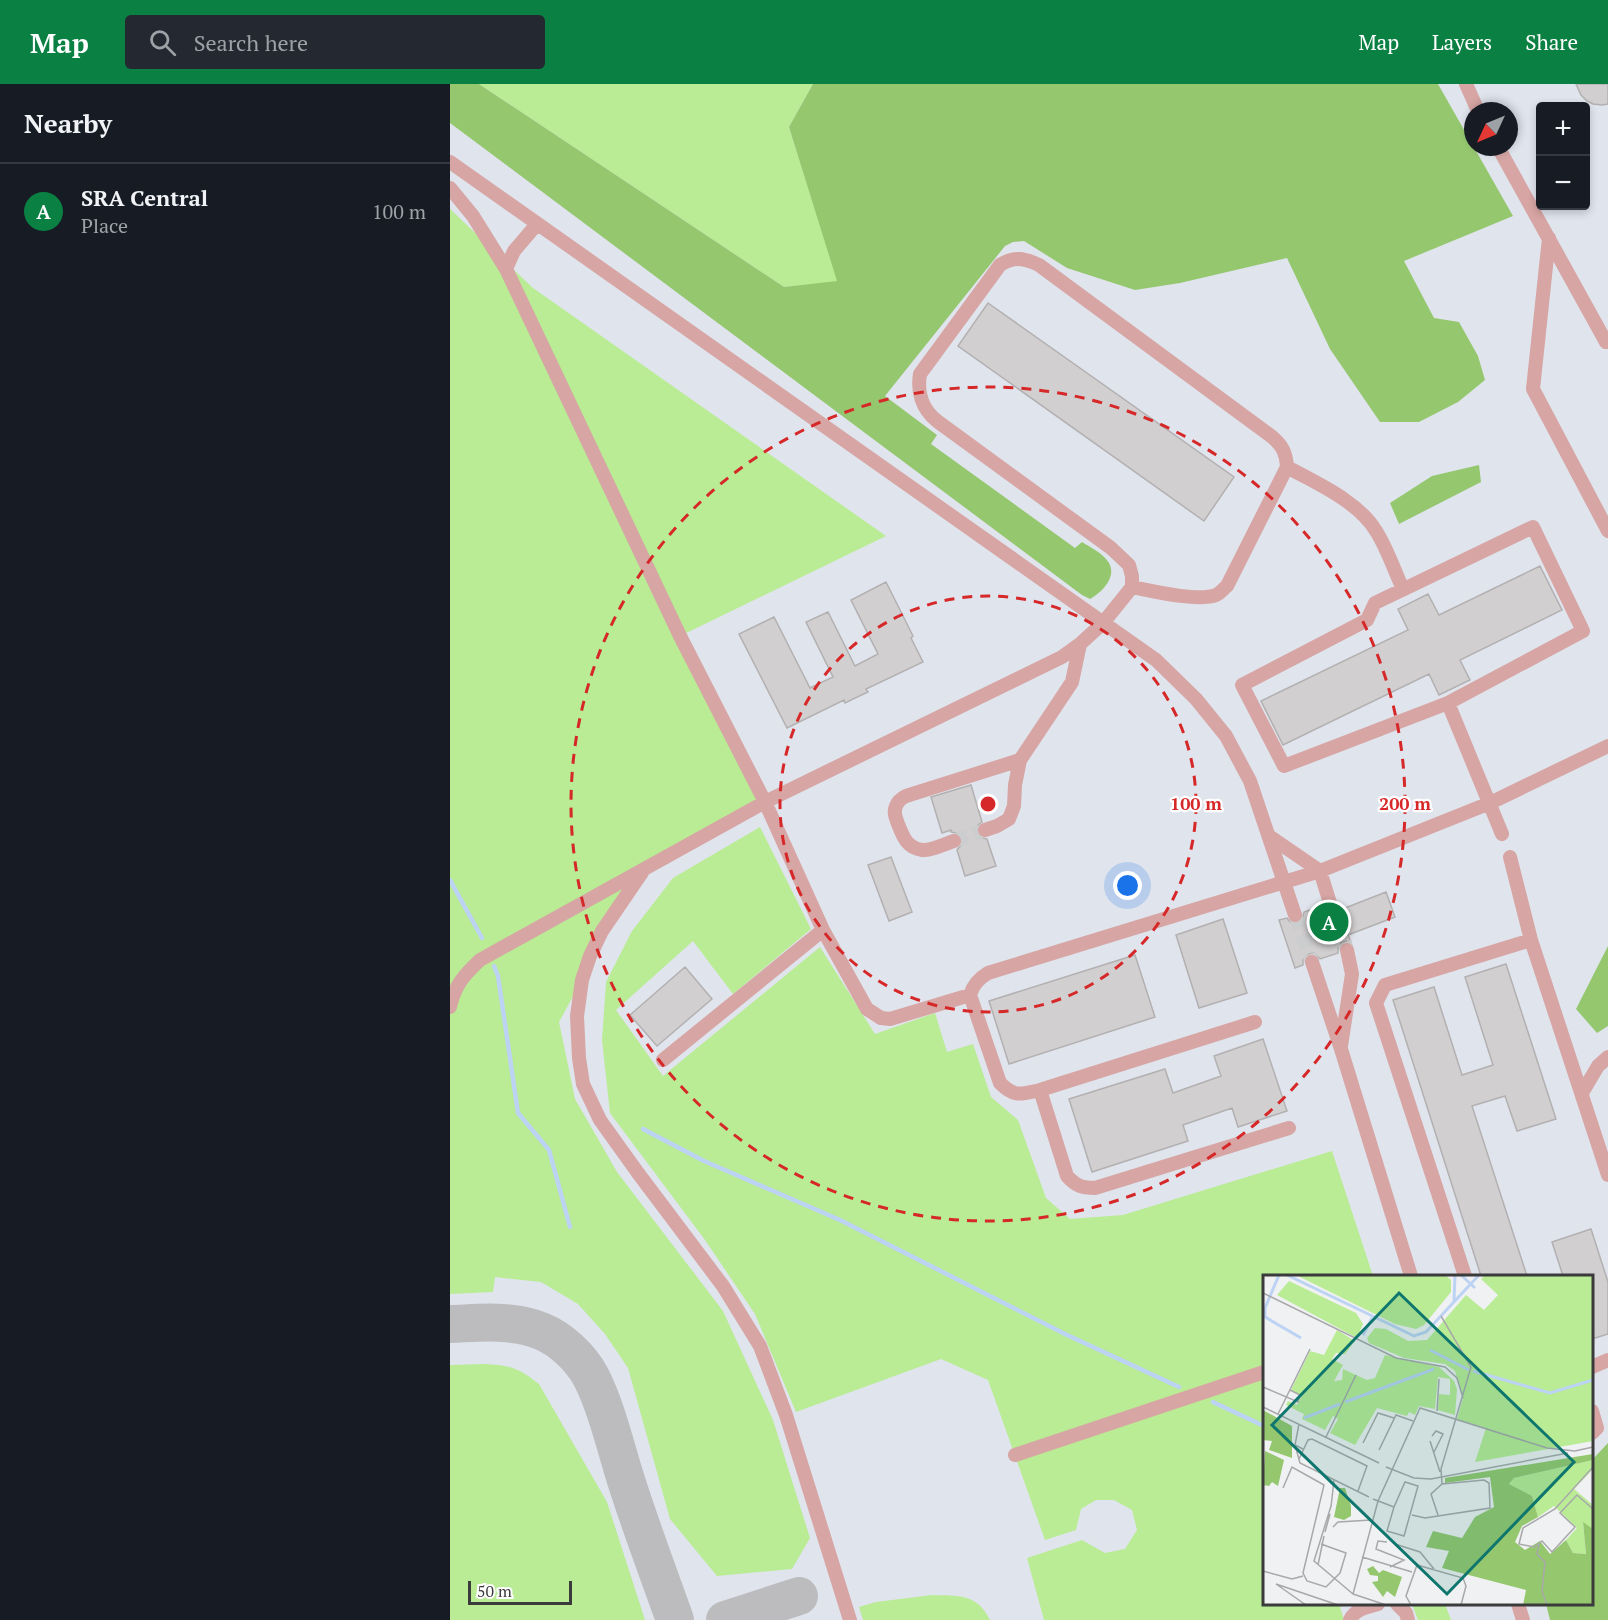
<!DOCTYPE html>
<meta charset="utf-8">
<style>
body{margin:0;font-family:"PT Serif",serif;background:#242831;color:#f1f3f6}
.controls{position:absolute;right:18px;top:18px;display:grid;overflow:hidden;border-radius:6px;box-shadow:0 3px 9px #0003}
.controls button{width:54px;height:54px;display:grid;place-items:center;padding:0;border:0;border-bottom:2px solid #363941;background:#171b24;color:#f1f3f6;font:30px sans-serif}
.compass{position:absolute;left:1014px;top:18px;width:54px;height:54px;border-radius:50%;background:#171b24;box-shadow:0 3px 9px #0003;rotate:226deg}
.scale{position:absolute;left:18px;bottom:15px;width:104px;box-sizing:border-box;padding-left:6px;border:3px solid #3b3b3c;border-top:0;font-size:16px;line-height:21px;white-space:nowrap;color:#3b3b3c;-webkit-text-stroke:4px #fefeff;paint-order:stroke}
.you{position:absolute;left:678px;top:802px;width:21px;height:21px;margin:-15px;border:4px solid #fff;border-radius:50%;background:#1a73e8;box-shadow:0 0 0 9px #1a73e833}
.badge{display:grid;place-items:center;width:39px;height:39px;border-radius:50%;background:#0b8043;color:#fff;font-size:20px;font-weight:700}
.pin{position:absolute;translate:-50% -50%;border:3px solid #fff;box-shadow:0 2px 6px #0006}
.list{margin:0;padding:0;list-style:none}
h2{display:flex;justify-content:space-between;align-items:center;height:78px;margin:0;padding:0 24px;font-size:26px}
h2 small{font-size:20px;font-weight:400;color:#9ea1a6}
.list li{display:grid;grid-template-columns:39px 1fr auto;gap:18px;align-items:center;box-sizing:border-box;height:96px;padding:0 24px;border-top:2px solid #363941}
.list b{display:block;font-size:22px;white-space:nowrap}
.list p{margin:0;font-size:20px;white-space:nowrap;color:#9ea1a6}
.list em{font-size:20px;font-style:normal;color:#9ea1a6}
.icon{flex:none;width:33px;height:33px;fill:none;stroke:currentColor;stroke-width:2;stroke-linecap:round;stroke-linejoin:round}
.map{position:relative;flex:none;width:1158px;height:1536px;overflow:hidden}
header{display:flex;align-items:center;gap:36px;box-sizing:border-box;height:84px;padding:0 30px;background:#0b8043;color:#fff}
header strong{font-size:28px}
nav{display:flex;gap:33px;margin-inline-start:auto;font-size:21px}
.search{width:420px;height:54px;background:#242831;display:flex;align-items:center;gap:15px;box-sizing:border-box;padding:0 21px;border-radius:6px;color:#9ea1a6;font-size:22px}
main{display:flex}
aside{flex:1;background:#171b24}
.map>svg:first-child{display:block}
.built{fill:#e0e4ed;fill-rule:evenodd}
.green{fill:#b9ec94}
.forest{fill:#95c76f}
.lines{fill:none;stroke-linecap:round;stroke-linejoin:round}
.stream{stroke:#bcd3f3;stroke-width:4.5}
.taxiway{stroke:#bcbcbe;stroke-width:38}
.building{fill:#d2cfd0;stroke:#b3b0b1;stroke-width:1.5}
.minor-tunnel{stroke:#cccdce;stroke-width:14;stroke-dasharray:14 7;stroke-linecap:butt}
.minor{stroke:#d6a5a4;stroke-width:14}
.ring{fill:none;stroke:#d62828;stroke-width:3;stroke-dasharray:10 8}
.inset-river{fill:none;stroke:#bcd3f3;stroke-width:3}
.inset-road{fill:none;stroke:#a8a8aa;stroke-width:1.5}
.view{fill:#0f766e;fill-opacity:0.15;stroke:#0f766e;stroke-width:3}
.inset-edge{fill:none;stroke:#3b3b3c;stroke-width:3}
.centre{fill:#d62828;stroke:#fefeff;stroke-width:3}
.ring-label{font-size:18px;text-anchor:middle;font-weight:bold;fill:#d62828;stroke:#fefeff;stroke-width:4.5;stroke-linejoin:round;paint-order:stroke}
</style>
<header>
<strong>Map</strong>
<div class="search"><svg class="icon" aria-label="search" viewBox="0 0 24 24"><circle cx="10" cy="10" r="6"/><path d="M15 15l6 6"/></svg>Search here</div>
<nav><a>Map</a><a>Layers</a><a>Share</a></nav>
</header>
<main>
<aside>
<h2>Nearby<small></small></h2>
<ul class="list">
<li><span class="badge">A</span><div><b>SRA Central</b><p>Place</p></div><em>100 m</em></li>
</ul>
</aside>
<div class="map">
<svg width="1158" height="1536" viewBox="0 0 1158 1536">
<rect width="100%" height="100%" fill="#f0f1f3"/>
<path class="built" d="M 0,0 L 1158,0 L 1158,1536 L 0,1536 ZM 1090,22 L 1136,22 L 1136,122 L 1090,122 ZM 1023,27 L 1059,27 L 1059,63 L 1023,63 ZM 814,1192 L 1142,1192 L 1142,1520 L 814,1520 Z"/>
<path class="green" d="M 29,0 L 363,0 L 339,43 L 388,198 L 334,203 Z
M 0,125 L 83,204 L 436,452 L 230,552 L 315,718 L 194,785 L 152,847 L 132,896 L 109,938 L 125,1015 L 167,1088 L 273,1227 L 323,1336 L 360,1454 L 342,1485 L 267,1492 L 220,1435 L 178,1284 L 155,1250 L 128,1220 L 91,1198 L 45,1193 L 43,1208 L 0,1210 Z
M 310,743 L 361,845 L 283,910 L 243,857 L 166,926 L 213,992 L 370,863 L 425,950 L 485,929 L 497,968 L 523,960 L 541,1013 L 568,1036 L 596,1114 L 620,1135 L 673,1131 L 882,1067 L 923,1192 L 814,1192 L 814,1520 L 902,1520 L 890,1523 L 894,1536 L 594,1536 L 577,1474 L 632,1456 L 655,1469 L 675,1465 L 687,1446 L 682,1426 L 664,1416 L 646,1416 L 631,1425 L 626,1446 L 595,1456 L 538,1296 L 491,1275 L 346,1328 L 305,1230 L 255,1156 L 160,1029 L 152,956 L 156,898 L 182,847 L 223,794 Z
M 34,1280 C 60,1281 69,1284 89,1300 L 157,1418 L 195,1536 L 0,1536 L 0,1281 Z
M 482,1511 C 508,1512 527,1509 540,1536 L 413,1536 L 409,1523 L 426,1518 Z
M 962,1520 L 995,1520 L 1001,1536 L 968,1536 Z"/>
<path class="forest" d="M 0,0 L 29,0 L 334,203 L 387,197 L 339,43 L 363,0 L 988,0 L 1063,132 L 954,177 L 984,234 L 1009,238 L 1028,272 L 1035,296 L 1008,318 L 969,338 L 930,338 L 880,265 L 837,174 L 730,199 L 685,206 L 617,184 L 574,157 L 563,158 L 555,162 L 435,312 L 487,351 L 481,360 L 625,464 L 632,458 C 640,463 650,468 656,475 C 670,490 653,508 640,515 L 632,511 L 0,39 Z
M 1029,381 L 1031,398 L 949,440 L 940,419 L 982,392 Z
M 1158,862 L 1158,942 L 1147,949 L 1126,925 Z
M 1158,1359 L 1158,1536 L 1100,1536 L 1096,1520 L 1142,1520 L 1142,1376 Z"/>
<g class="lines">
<path class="stream" d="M 0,796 L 32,854
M 44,882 L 48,892 L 68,1029 L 99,1066 L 120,1143
M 193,1045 L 254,1077 L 390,1136 L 615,1250 L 729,1303
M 763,1318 L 814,1342"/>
<path class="taxiway" d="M 0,1240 C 30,1239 62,1235 91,1247 C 111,1255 131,1274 141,1293 C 156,1322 165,1361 175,1393 C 190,1441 208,1488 225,1536
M 275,1536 L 349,1512"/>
</g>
<path class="building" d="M 1126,0 L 1158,0 L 1158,20 L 1152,21 L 1143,20 L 1137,17 L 1131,11 Z
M 538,219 L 784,393 L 754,437 L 508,262 Z
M 1090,482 L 1112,526 L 1010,576 L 1020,596 L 989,611 L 979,590 L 833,661 L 811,617 L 958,546 L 948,525 L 978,510 L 989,531 Z
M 436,498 L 463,552 L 461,554 L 473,578 L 416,605 L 418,608 L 395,619 L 394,616 L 337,644 L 289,550 L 324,533 L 360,604 L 383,593 L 356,538 L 378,528 L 405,582 L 428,570 L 401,516 Z
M 521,701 L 532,738 L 528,741 L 526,748 L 530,753 L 537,755 L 546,782 L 515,792 L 507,766 L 513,759 L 512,754 L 509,750 L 501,748 L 501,746 L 492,749 L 481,713 Z
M 441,773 L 462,828 L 439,837 L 418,781 Z
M 936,808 L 945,833 L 898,851 L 901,858 L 896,857 L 891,859 L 888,864 L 888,869 L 870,875 L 864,869 L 859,870 L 853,876 L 853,881 L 845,884 L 829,836 L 837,834 L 840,838 L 847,840 L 852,836 L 854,828 L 860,826 L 871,822 L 874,826 L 882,828 L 886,825 L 889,821 L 890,826 Z
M 773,835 L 797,909 L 749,924 L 726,851 Z
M 685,871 L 705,933 L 559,980 L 539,917 Z
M 1056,880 L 1106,1035 L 1067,1047 L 1055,1012 L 1022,1022 L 1077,1192 L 1031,1192 L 943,916 L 984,903 L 1012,991 L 1043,981 L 1015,893 Z
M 235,883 L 262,915 L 207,962 L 180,931 Z
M 813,955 L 837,1027 L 788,1043 L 782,1024 L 733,1041 L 738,1057 L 642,1088 L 619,1015 L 715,985 L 723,1009 L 771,992 L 764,972 Z
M 1141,1145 L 1158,1198 L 1158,1250 L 1142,1255 L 1142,1192 L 1113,1192 L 1102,1158 Z"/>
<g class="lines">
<path class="minor-tunnel" d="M 504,757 L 535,746
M 880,819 L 897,866
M 845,831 L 862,878"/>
<path class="minor" d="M 1016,0 L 1028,27
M 1048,63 L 1156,258 L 1158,258
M 0,78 L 706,576 L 746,615 L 776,652 L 800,697 L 845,831
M 0,104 L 23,132 L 56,185 L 230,552 L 315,718 L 373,846 L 417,925 L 431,934 L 440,935 L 520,911
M 1099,154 L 1083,305 L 1158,447
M 56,185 L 64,167 L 87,140
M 837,383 C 866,399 908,417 926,447 C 937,464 944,486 953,505
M 998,619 L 834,682 L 792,601 L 917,536 L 925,519 L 1083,443 L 1133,547 L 998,619 L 1052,750
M 535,746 L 547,742 L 559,735 L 564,722 L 565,701 L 570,676 L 622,598 L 630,560
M 819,752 L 870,787 L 880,819
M 504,757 C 494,760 482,767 472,766 C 457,764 453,753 448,740 C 446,734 443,729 446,722 C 448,717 452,714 456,712 L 570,676
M 1060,773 L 1081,856 L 1158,1091
M 193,787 L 152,847 L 140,872 L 132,896 L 127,932 L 129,974 L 133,1000 L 150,1036 L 188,1089 L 273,1202 L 310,1262 L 336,1331 L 400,1536
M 862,878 L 891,965 L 961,1192
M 0,923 C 5,901 14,891 30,876 L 315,718 L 612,573 L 630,560 L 653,539 L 682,503 L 682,492 L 679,481 L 661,464 L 487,337 C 472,325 467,308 470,290 L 550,181 C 564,172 574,174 589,181 L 821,352 C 832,361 836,368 837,383 L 777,502 C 773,505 771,509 766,511 C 748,518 702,507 682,503
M 805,938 L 590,1006 C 571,1010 565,1014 550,999 L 520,911 C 523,901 528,895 538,889 L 870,787 L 1040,719 L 1158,662
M 891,962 L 902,890 L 897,866
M 213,976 L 373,846
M 590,1006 L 617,1092 C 626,1102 632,1104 645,1104 L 839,1044
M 1132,1009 L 1148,982 L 1158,973
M 1015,1192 L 926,919 L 935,901 L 1081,856
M 1142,1283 L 1158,1276
M 1142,1327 L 1147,1344 L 1142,1349
M 565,1371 L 814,1288
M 947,1520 L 956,1529 L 958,1536
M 1068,1520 L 1073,1536
M 900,1536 C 905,1525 917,1523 928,1520"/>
</g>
<g class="ring">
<circle cx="538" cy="720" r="208"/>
<circle cx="538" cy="720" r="417"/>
</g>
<g transform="translate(813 1191)">
<rect width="330" height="330" fill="#f0f1f3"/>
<path d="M 33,0 L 182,0 L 188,5 L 188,17 L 161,50 L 153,54 L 132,49 ZM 222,0 L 330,0 L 330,166 L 212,187 L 223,153 L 194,144 L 200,123 L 192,96 L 182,89 L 141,83 L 106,68 L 104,63 L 112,53 L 123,54 L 145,66 L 164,65 L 203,20 L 221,35 L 235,20 L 218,4 ZM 26,6 L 93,38 L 100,49 L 94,63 L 14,20 ZM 74,55 L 92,66 L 82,79 L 73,78 L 69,84 L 80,90 L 71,106 L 79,105 L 80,94 L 104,105 L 112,103 L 122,80 L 176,92 L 191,106 L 194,114 L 192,140 L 175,135 L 176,119 L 187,120 L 187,104 L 175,102 L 172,134 L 156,131 L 152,140 L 146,137 L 144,141 L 114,133 L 92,170 L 67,158 L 75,144 L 70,141 L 62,155 L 39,144 L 41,139 L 23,130 L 25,126 L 34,130 L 39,121 L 28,115 L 47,76 L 61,80 ZM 330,185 L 330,194 L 311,214 L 330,230 L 330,254 L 320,248 L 323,279 L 310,278 L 303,265 L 314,253 L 291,231 L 275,242 L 269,221 L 246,209 L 251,203 Z" fill="#b9ec94"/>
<path d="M 0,135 L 29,151 L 29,183 L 6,175 L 9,166 L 0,165 ZM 2,176 L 21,185 L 15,211 L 9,207 L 6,211 L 0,210 ZM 330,179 L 330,185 L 251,203 L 246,209 L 269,221 L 275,242 L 259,251 L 252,267 L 262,275 L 277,266 L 287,279 L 303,265 L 310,278 L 323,279 L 320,247 L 330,254 L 330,330 L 260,330 L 263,315 L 179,293 L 186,276 L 163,272 L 170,256 L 199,263 L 212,242 L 231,232 L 227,202 L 182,208 L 182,203 ZM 77,213 L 82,213 L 88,231 L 88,241 L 81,245 L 71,242 ZM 110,291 L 116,298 L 120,295 L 139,302 L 132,322 L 124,316 L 120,322 L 109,307 L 115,306 L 115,301 L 107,300 L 104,294 Z" fill="#95c76f"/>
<path class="inset-river" d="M 16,0 L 2,33 L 2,42 L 38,63M 24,0 L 151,61 L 163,57 L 216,0M 198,0 L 212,13M 191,26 L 192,0M 100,60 L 109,43M 167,75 L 206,95M 210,96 L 287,118 L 330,105M 82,127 L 171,94M 41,143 L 77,129"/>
<path class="inset-road" d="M 0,18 L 133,83 L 182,92 L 194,103 L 200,123M 178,41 L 208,92 L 178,194 L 179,209M 0,112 L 35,127 L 37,120 L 27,115M 0,132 L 116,188M 174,136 L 176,104M 15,139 L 47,74M 36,149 L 32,170 L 40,174M 169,161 L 173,156 L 180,159 L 171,177M 63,162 L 93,100M 167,166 L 177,197M 100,168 L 115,138 L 131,143M 32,170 L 37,188 L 106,222M 116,175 L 133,140 L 150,146M 312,176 L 330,172M 36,184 L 45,165 L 49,164 L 104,191 L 95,216M 123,192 L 151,203 L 168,204 L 305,178M 330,192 L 292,234 L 260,253 L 256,269 L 271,272 L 279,266 L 289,277 L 312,252 L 297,238 L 314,220 L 330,234M 20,213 L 29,192 L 61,210 L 40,298 L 44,306 L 63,312 L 77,298 L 83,278 L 58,269M 110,224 L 131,232 L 124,256 L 141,261 L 155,211 L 142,207 L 131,232M 68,231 L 51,286 L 90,319M 68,232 L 71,205M 149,240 L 162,243 L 227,233 L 226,208 L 221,205 L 179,209 L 168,219 L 175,240M 70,252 L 75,247 L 108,245M 62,257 L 67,239M 124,267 L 115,266 L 113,274 L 141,285 L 127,292M 132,269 L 157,277 L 171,294M 276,269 L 274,279 L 282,287 L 279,316 L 284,330M 99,282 L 149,297M 55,290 L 61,261M 0,296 L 29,304 L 40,301M 43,330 L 13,309 L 75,330M 123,330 L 90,319 L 115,226 L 157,133 L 284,173 L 312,176M 148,330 L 143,321 L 154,290 L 200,303 L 203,311 L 198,330"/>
<path class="view" d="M 136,18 L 311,187 L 184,319 L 9,150 Z"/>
<rect width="330" height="330" class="inset-edge"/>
</g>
<circle cx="538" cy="720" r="9" class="centre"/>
<g class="ring-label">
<text x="746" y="726">100 m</text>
<text x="955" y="726">200 m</text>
</g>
</svg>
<div class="controls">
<button>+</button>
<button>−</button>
</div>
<svg class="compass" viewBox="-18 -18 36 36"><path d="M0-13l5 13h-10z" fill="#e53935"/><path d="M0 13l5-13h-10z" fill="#9ea1a6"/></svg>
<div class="scale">50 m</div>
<div class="you"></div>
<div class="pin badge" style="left:879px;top:838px">A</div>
</div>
</main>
